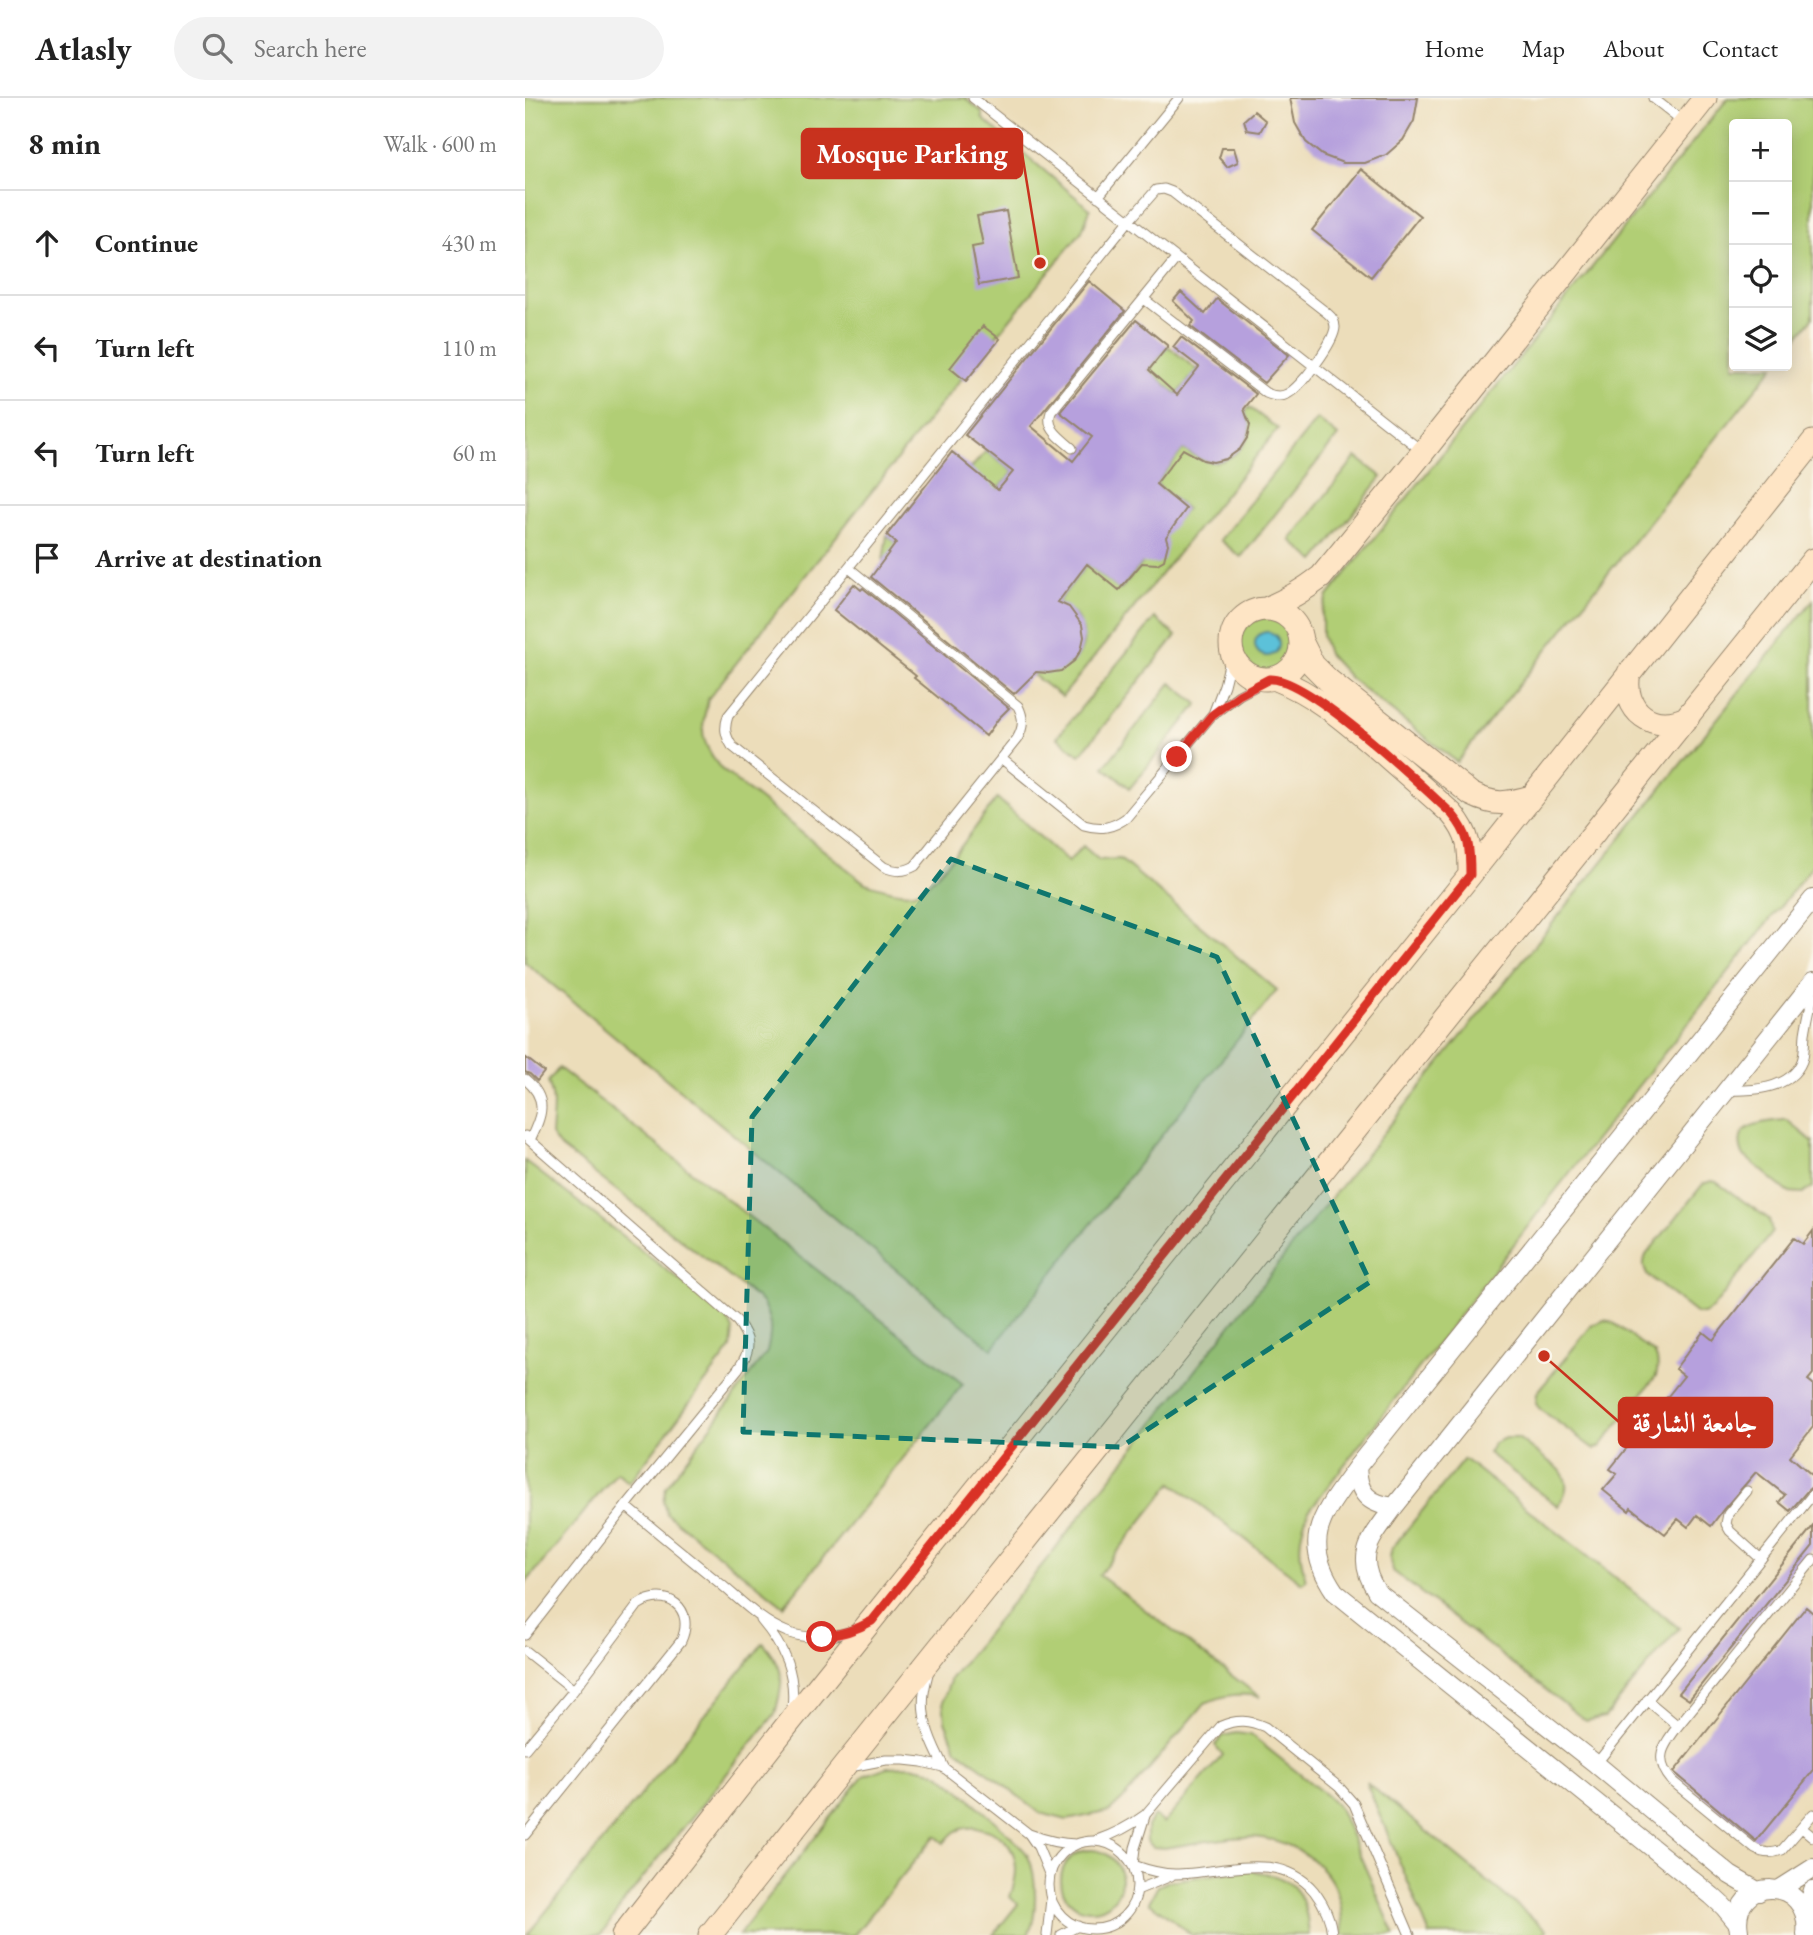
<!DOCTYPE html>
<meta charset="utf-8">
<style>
body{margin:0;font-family:"EB Garamond",Amiri,serif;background:#f2f2f2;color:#222}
.controls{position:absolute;right:21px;top:21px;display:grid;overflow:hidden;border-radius:7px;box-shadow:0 4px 18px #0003}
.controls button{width:63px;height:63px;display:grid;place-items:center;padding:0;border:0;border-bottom:2px solid #e0e0e0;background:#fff;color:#222;font:35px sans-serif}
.stop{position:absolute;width:21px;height:21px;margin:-16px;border:5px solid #d93025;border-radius:50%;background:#fff}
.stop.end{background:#d93025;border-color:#fff;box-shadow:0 2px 7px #0008}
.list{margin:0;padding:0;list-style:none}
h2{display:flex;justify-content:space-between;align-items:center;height:91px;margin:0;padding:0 28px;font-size:30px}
h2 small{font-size:23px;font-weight:400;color:#767676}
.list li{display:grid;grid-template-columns:46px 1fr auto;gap:21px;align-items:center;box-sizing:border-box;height:105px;padding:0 28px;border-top:2px solid #e0e0e0}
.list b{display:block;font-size:26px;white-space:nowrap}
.list em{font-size:23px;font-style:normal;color:#767676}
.icon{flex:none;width:38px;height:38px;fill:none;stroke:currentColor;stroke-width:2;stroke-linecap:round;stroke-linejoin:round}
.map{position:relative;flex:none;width:1288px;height:1837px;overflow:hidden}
header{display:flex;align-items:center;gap:42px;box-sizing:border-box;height:98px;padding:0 35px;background:#fff;border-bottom:2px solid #e0e0e0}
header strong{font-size:33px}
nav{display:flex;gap:38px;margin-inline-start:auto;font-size:24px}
.search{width:490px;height:63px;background:#f2f2f2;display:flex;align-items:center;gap:18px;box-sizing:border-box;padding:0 24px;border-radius:38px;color:#767676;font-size:26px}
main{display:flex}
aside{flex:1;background:#fff}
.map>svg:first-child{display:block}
.green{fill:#b1ce75;stroke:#767c4a;stroke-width:2}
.water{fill:#5cc1d9;stroke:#4c767c;stroke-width:2}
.building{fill:#b6a0dd}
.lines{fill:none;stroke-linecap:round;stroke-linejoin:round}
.lane-casing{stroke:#94846c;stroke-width:11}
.street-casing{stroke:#94846c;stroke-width:20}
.secondary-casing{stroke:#94846c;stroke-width:25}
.lane{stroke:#fff;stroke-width:9}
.street{stroke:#fff;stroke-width:18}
.secondary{stroke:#fee5c5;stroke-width:23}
.route{stroke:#d93025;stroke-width:9}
.marked{fill:#0f766e;fill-opacity:0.2;stroke:#0f766e;stroke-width:5;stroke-dasharray:14 9;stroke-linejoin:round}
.leader{fill:none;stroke:#c8321e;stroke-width:2.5}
.callout-dot{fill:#c8321e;stroke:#fbf7ec;stroke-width:2.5}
.callout{fill:#c8321e;stroke:#c8321e;stroke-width:2.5}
.callout-label{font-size:28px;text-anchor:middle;font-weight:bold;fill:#fff}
</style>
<header>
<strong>Atlasly</strong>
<div class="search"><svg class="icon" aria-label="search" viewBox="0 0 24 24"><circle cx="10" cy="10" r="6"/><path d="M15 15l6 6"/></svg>Search here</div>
<nav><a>Home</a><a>Map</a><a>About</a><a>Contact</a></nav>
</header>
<main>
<aside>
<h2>8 min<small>Walk · 600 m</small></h2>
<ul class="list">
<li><svg class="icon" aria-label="ahead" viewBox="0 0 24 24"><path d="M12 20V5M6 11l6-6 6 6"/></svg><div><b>Continue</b></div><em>430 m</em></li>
<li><svg class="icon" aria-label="left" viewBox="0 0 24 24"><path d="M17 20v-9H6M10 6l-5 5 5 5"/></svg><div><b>Turn left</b></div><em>110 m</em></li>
<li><svg class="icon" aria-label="left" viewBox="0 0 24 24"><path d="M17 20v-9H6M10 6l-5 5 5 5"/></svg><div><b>Turn left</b></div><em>60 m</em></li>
<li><svg class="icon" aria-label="arrive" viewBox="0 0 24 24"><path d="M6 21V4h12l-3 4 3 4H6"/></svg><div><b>Arrive at destination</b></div></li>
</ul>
</aside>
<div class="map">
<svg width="1288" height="1837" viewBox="0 0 1288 1837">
<rect width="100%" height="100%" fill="#fbf7ec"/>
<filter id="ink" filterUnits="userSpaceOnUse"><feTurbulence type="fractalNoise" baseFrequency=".0143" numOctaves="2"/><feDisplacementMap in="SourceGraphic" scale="14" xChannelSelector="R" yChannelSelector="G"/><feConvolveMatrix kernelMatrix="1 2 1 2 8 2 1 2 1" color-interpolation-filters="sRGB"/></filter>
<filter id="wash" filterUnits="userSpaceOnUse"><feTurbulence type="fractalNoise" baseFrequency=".00686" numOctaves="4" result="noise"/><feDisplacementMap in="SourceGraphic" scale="28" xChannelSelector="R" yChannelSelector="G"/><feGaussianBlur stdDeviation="1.57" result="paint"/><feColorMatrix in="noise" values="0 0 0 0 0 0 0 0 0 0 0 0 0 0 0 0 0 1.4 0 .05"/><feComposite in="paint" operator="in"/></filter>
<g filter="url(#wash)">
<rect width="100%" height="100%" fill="#ecddba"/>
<path class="green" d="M 0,0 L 440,0 L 457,14 L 458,21 L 565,111 L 557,133 L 415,307 L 183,601 C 175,636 175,640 195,670 L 340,785 C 354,789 375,797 389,794 C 410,789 457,720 472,700 L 543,764 L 558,748 L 574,762 L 595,761 L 752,892 L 467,1251 L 0,864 Z
M 1203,0 L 1288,0 L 1288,220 L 1262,252 L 1262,26 L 1209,26 L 1209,268 L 1249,268 L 932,664 L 825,580 L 803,556 L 797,538 L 797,516 L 803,498 Z
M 643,248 L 672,272 L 652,297 L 624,272 Z
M 724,309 L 753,331 L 537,599 L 358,463 L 362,437 L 487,538 L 510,574 C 559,580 578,527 533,504 L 562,466 L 595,492 L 661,411 L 631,386 L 658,351 C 668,357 678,364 690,364 C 707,363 728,344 724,325 C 723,322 721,318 720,315 Z
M 792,321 L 813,338 L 716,459 L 695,442 Z
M 461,353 L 488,374 L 423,453 L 446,370 Z
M 831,359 L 857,379 L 790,463 L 765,442 Z
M 1288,502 L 1288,767 L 1023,1102 L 783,1414 C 773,1440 773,1455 781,1482 L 777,1485 L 647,1385 L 574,1477 L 735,1599 C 715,1594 700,1597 680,1605 L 601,1698 L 585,1713 L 542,1722 L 515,1715 L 431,1650 L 420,1623 L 418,1603 L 426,1580 L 522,1461 L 769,1146 Z
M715 546a27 27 0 1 1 54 0a27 27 0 1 1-54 0Z
M 630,520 L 651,538 L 555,657 L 532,639 Z
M 646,585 L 673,606 L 605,690 L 579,669 Z
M 34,970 L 438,1286 L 259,1508 L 142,1416 L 138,1403 L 141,1389 L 242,1254 C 247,1232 247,1224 237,1204 L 34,1048 L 26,1037 C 27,1017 31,1002 23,984 Z
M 1258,1022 L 1262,1022 L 1288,1044 L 1288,1090 L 1278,1095 L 1263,1094 L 1218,1057 C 1206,1026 1236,1024 1258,1022 Z
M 0,1063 L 200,1217 L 208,1231 L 206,1250 L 104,1385 L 92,1374 L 0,1486 Z
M 1186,1083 L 1191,1084 L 1244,1121 L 1247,1134 L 1187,1211 L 1178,1216 L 1172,1216 L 1122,1177 C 1118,1169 1118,1164 1121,1157 L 1178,1086 Z
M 1079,1222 L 1087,1224 L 1130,1256 C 1134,1264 1133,1269 1131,1278 L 1075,1349 L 1069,1351 L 1015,1311 L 1011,1306 L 1012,1295 L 1067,1227 Z
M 980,1340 L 993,1340 L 1035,1372 C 1045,1385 1042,1395 1033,1408 L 963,1355 L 969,1345 Z
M 939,1361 L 1154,1530 L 1080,1619 L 1061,1623 L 868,1473 L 865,1459 L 867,1450 Z
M 238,1545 C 262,1572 258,1584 250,1616 L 100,1802 L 76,1837 L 2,1837 Z
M 711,1635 L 726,1637 L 802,1698 L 814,1710 L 870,1837 L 818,1837 C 817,1826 817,1815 815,1805 C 806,1763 760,1738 720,1739 C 693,1740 666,1746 639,1750 L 628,1749 L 622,1743 L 622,1728 L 629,1718 L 639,1725 L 698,1657 L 690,1647 L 698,1638 Z
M 385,1668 C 394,1670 404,1671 412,1675 C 423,1680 497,1746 503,1758 C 512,1777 513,1819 503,1837 L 468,1837 L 493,1806 L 485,1799 C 490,1785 494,1770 488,1755 C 479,1734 451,1724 431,1733 C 426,1736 423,1740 419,1745 L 410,1738 L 329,1837 L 214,1837 L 338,1678 L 362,1669 Z
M 841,1684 L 1022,1832 L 1017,1837 L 905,1837 Z
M536 1782a30 30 0 1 1 60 0a30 30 0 1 1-60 0Z
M 721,1772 C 768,1778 780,1790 784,1837 L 667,1837 L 624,1804 L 633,1788 L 644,1783 Z"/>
<path class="water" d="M730 546a12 12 0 1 1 24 0a12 12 0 1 1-24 0Z"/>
<g id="blocks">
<path class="building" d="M 765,0 L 893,0 L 889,23 L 878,42 L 861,57 L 840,65 L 818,65 L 797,57 L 781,44 L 770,25 Z
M 729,13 L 741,23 L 735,34 L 722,32 L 719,22 Z
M 697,50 L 709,50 L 713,64 L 702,69 L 694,60 Z
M 836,71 L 895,118 L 846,179 L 787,132 Z
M 481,113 L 493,180 L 454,187 L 447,149 L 458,147 L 452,118 Z
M 564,183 L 600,213 L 506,328 L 548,363 L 567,339 L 535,314 L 611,222 L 643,248 L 624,272 L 652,297 L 674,269 L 648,249 L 656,239 L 731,296 L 719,311 L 725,327 L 722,340 L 715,351 L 701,361 L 688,364 L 678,362 L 658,351 L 631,386 L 661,411 L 641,439 L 643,446 L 639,462 L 632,466 L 617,465 L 594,492 L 562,466 L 533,504 L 544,509 L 557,527 L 559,539 L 556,552 L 549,563 L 536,573 L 523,575 L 511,574 L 489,596 L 346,479 L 371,445 L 362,437 L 427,354 L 473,392 L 488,374 L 440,337 Z
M 656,194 L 680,216 L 692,201 L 764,257 L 739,285 L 665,228 L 669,223 L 648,203 Z
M 458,228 L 475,241 L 441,283 L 425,270 Z
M 329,486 L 336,492 L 338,490 L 484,610 L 474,620 L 461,638 L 389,580 L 391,578 L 309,512 Z
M 0,959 L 19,974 L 12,983 L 5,976 L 0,974 Z
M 1288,1133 L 1288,1276 L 1283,1282 L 1288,1286 L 1288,1329 L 1265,1358 L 1288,1378 L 1288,1388 L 1283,1392 L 1265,1413 L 1254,1404 L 1260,1397 L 1231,1374 L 1198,1412 L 1186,1428 L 1172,1417 L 1163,1429 L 1153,1421 L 1140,1436 L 1106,1410 L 1104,1413 L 1078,1392 L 1092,1376 L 1085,1371 L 1159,1278 L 1150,1271 L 1178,1234 L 1188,1242 L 1269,1140 L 1278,1146 Z
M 1288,1428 L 1288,1448 L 1164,1602 L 1154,1595 Z
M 1281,1509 L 1288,1515 L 1288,1673 L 1231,1743 L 1149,1674 Z"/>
</g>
</g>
<g filter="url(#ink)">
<use href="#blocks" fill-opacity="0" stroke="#94846c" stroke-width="2"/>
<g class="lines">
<defs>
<path id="lane" d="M 448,0 L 897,353
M 1128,0 L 1160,25
M 573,99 L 654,0
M 547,350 C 536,340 520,331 526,314 L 651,161
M 324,470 L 493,608 C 499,620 499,629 492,641 L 390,768 C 379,774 371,774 359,769 L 207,648 C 200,637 199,630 203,618 L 603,124 L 631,92 L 639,91 L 647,94 L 802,215 C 807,219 810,223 810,229 C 810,243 775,291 762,296 C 755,300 748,298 741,295 L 619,201
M 688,616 L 699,587 L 707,555
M 477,661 L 559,727 C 576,732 587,730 601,720 L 687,617 L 714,597 L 744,581
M 0,981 C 24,1001 17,1017 5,1042
M 1203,992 C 1229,993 1266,991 1277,963 C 1280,955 1279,945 1280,936 C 1282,923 1285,910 1288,897
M 0,1038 L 212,1223 C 226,1241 227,1252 213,1271 L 101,1408 L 0,1537
M 1222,1393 L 1203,1416 L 1201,1426 L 1205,1433 L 1236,1461
M 101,1408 C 133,1435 165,1461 197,1487 C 217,1504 237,1524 262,1534 C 284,1543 309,1539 331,1532
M 1288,1462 L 1153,1628 C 1138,1648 1128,1661 1147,1683 L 1230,1751 C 1239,1756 1247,1756 1257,1752 L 1288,1716
M 236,1522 C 259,1549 271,1575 267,1611
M 0,1553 L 49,1592
M 404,1572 C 402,1580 400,1587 399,1595 C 395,1622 408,1648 420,1671
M 1122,1602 L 1153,1628
M 0,1651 L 49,1592 L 113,1507 C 142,1488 171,1511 156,1543 L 0,1737
M 1071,1666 L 1288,1396
M 325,1669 L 361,1662 L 379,1662 L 397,1664 L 418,1669 L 504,1736 C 520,1742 534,1746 551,1746
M 620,1718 L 610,1750 L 608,1767 C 622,1772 636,1776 650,1776 C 696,1776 754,1751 789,1793 C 799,1806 806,1820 807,1837
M 1277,1730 L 1288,1739
M 504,1736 L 513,1749 L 525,1778
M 572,1742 C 590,1736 605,1728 620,1717 L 696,1628 C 712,1621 724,1622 740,1629 L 814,1689 L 829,1706 L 885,1837
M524 1787a44 44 0 1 1 88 0a44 44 0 1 1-88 0Z
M 612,1792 L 646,1778
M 522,1837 L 526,1801
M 536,1837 L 553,1828"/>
<path id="street" d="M 832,1369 C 833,1395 843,1406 869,1409
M 1255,1791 L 1288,1770
M 1234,1794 L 1205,1777 L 1071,1666 L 852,1494 C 828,1457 847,1440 869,1409 L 1288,884
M 1282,1813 L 1288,1792
M 1213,1826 L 1199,1809 L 1187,1798 L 810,1494 C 773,1440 800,1414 832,1369 L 1288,801
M 1214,1833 C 1204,1777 1288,1776 1281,1837"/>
<path id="secondary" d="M 743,510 C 762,502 779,492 796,479 L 898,354 L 1180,0
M706 546a35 35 0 1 1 70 0a35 35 0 1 1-70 0Z
M 777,545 L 788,567 L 803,582 L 946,696 C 970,708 981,706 1006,699
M 1104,575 C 1096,613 1129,637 1163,619
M 749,580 C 792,597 823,625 857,654 C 881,675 904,695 927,716 C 945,737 945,751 945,777
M 98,1837 L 263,1626 L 945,777 L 1288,344
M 185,1837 L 317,1671 L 1288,462"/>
</defs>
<use href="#lane" class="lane-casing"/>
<use href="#street" class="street-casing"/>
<use href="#secondary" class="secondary-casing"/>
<use href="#lane" class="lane"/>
<use href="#street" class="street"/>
<use href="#secondary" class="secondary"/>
</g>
</g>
<g class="lines" filter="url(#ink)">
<path class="route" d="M 297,1539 C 316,1537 331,1532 347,1523 L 945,777 C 945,751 945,737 927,716 C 897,688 781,577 744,581 L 714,597 L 687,617 L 652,659"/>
</g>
<path class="marked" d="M 426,761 L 692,859 L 845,1184 L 596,1349 L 218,1334 L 227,1019 Z"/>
<path class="leader" d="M515 165L497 55M1019 1258L1094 1324"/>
<g class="callout-dot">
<circle cx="515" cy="165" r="7"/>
<circle cx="1019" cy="1258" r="7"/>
</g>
<g class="callout">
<rect x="277" y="31" width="220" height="49" rx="7"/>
<rect x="1094" y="1300" width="153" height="49" rx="7"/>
</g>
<g class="callout-label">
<text x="387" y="65">Mosque Parking</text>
<text x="1170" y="1334">جامعة الشارقة</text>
</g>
</svg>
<div class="controls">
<button>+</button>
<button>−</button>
<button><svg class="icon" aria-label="locate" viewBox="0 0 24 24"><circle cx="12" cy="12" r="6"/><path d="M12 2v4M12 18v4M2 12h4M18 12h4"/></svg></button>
<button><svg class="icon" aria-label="layers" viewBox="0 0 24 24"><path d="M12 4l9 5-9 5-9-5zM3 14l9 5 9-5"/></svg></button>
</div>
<div class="stop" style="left:297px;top:1539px"></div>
<div class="stop end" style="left:652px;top:659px"></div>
</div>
</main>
